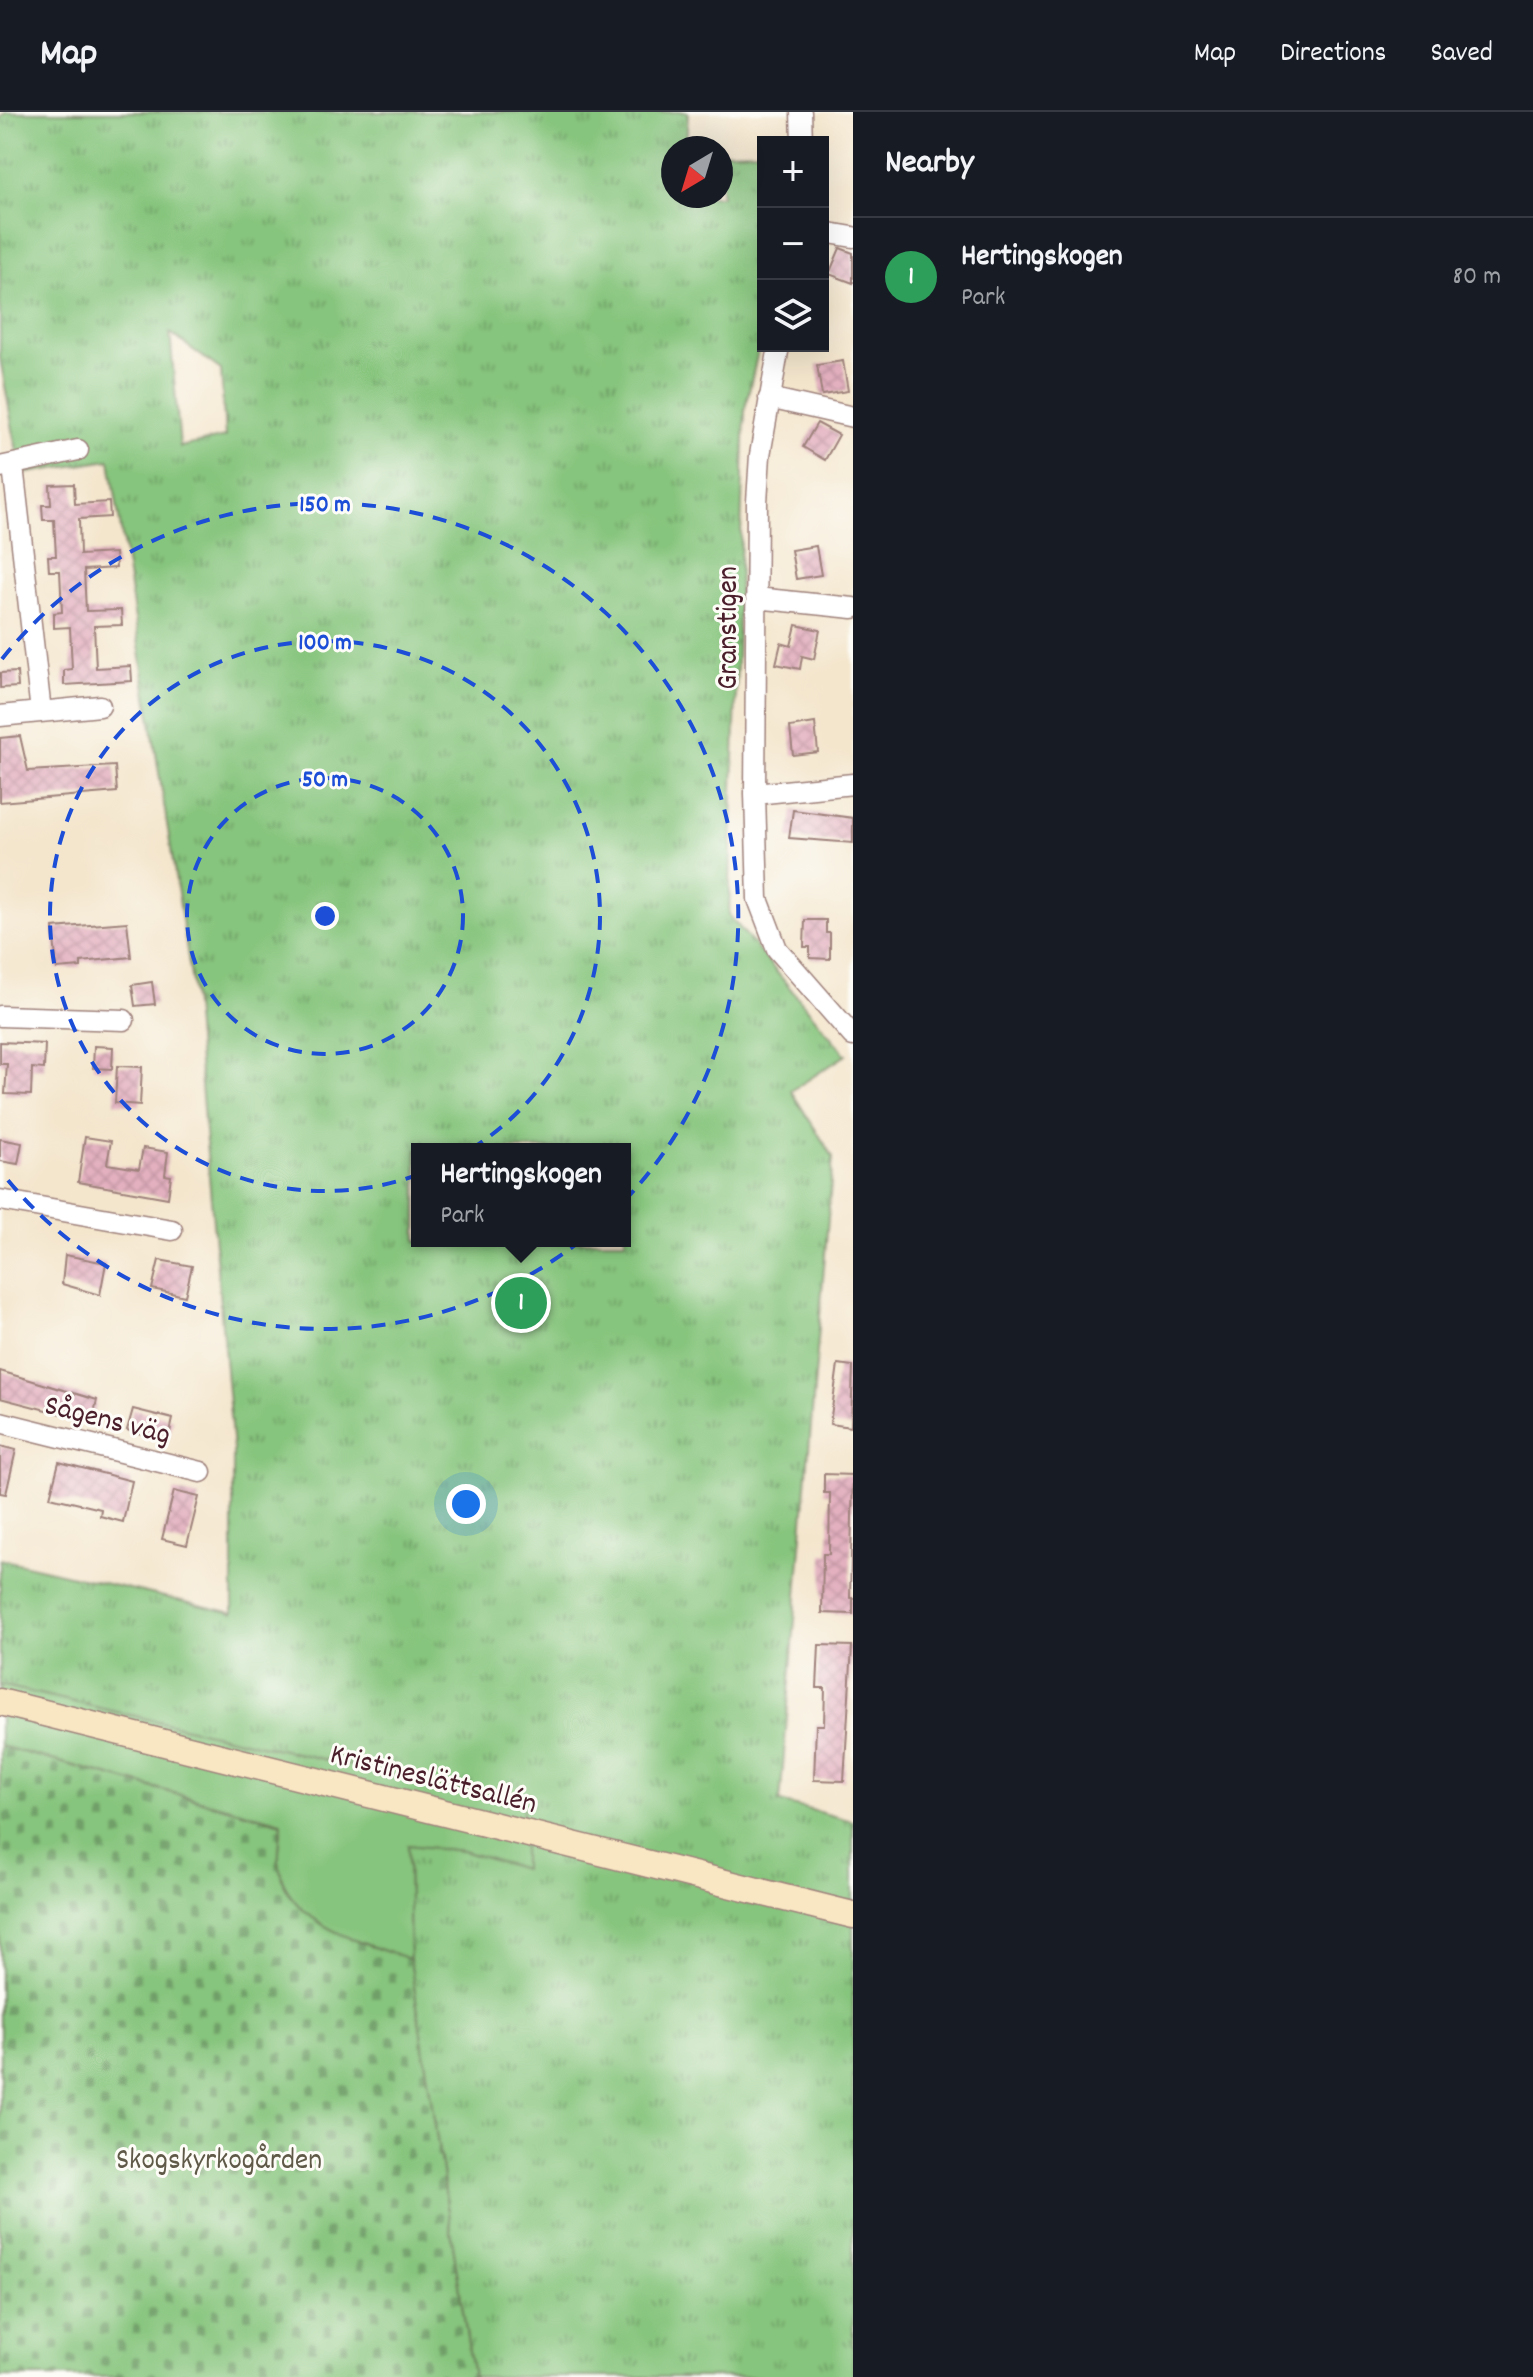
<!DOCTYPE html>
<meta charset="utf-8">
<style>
body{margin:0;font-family:Dekko,sans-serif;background:#20242c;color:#f1f3f6}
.controls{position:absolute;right:24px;top:24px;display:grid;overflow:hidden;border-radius:0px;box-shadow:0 8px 32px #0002}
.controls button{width:72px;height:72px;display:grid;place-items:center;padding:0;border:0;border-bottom:2px solid #363941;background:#171b24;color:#f1f3f6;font:40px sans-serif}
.compass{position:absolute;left:661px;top:24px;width:72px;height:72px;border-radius:50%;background:#171b24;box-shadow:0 8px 32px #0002;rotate:218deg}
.you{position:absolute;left:466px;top:1392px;width:28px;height:28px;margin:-20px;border:6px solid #fff;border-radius:50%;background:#1a73e8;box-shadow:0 0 0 12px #1a73e833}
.badge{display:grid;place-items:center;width:52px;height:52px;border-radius:50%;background:#2563eb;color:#fff;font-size:26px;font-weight:700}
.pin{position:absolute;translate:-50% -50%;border:4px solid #fff;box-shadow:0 2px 8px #0006}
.popup{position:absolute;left:411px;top:1031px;width:220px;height:104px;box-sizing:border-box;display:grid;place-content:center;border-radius:0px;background:#171b24;filter:drop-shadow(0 2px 6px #0005);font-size:26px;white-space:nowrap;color:#9ea1a6}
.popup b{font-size:30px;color:#f1f3f6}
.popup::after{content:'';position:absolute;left:50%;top:100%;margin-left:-16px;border:16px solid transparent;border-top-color:#171b24}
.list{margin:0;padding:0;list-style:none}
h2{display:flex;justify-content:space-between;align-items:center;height:104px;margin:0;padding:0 32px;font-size:34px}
h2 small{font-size:26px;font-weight:400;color:#9ea1a6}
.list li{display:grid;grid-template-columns:52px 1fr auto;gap:24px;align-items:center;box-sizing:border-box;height:120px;padding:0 32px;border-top:2px solid #363941}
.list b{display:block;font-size:30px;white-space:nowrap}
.list p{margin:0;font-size:26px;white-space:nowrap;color:#9ea1a6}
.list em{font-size:26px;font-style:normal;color:#9ea1a6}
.icon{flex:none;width:44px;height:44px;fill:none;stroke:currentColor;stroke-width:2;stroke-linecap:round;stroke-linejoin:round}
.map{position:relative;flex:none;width:853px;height:2265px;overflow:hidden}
header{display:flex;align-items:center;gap:48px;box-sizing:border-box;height:112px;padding:0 40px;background:#171b24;border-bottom:2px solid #363941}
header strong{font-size:38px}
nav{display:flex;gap:44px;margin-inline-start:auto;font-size:28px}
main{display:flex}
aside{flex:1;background:#171b24}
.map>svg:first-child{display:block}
.green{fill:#86c57d;stroke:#687254;stroke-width:2}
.cemetery{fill:url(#cemetery-stones);stroke:#687254;stroke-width:2}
.park{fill:url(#park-tufts);stroke:#687254;stroke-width:2;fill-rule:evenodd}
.building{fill:url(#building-cross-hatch)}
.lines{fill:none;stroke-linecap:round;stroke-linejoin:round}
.street-casing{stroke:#9f827c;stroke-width:23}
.secondary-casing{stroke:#9f827c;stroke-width:29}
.street{stroke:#fff;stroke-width:20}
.secondary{stroke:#f9e7c3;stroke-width:26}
.ring{fill:none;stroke:#1d4ed8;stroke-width:4;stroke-dasharray:14 10}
.labels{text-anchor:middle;stroke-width:6;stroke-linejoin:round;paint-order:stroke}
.street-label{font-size:30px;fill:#4a1f2b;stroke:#fdfcf7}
.park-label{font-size:30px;fill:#5f5948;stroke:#fdfcf7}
.centre{fill:#1d4ed8;stroke:#fdfcf7;stroke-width:4}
.ring-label{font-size:24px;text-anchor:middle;font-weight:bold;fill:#1d4ed8;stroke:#fdfcf7;stroke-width:6;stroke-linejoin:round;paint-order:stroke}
</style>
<header>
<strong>Map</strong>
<nav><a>Map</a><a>Directions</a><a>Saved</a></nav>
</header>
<main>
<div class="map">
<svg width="853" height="2265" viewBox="0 0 853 2265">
<defs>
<pattern id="cemetery-stones" width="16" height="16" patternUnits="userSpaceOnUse" patternTransform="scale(2)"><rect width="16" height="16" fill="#86c57d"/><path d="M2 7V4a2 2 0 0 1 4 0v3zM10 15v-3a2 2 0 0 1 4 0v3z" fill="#709f67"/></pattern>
<pattern id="park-tufts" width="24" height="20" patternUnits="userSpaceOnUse" patternTransform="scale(2)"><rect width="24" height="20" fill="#86c57d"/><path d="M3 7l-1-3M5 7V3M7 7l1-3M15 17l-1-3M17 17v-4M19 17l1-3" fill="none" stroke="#709f67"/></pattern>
<pattern id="building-cross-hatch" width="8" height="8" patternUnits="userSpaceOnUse" patternTransform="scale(2)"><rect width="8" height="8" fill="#e3b0c0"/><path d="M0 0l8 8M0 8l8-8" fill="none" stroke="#c497a5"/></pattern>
</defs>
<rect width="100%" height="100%" fill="#fdfcf7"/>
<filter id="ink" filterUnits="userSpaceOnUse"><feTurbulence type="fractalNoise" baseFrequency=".0125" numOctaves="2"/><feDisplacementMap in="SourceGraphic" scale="16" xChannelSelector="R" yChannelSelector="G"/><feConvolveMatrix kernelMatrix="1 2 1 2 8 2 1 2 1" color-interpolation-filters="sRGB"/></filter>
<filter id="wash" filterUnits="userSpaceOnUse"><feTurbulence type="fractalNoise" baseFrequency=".006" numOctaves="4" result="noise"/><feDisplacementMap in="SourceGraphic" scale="32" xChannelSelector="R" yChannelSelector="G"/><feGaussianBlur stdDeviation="1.8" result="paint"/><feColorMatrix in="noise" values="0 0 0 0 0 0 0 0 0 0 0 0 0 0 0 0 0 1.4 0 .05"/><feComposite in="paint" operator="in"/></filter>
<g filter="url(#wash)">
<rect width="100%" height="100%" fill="#f4e6cd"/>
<path class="green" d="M 0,1573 L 524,1693 L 523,1757 L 462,1739 L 408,1733 L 410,1847 C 363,1832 280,1810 279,1748 C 278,1736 281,1723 282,1710 L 0,1634 Z"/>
<path class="cemetery" d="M 0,1634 L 282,1711 C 281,1723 278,1736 279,1748 C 280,1810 363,1832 410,1847 L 473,2265 L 0,2265 Z"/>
<path class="park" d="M 6,0 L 688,0 L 686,36 L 673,36 L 673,84 L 721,84 L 721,40 L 763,39 L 763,217 L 745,297 L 729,803 L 846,943 L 791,979 L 833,1045 L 780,1690 L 853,1709 L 853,2265 L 473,2265 L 410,1847 L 408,1733 L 462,1739 L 523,1757 L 523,1693 L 0,1573 L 0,1447 L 233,1501 L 233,1338 L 192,871 L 110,348 L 21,362 L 0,246 L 0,6 ZM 170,221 L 221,258 L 225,325 L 180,335 ZM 417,1037 L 625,1037 L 625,1129 L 417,1129 Z"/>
<g id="blocks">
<path class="building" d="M 840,136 L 853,141 L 853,171 L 829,162 Z
M 843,249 L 848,279 L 822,283 L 817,253 Z
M 817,311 L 839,323 L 825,348 L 803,335 Z
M 74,372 L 75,392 L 109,390 L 110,405 L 79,407 L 80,443 L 115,441 L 116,456 L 84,458 L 86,499 L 121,498 L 122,513 L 94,514 L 96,556 L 131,554 L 132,569 L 64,573 L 64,558 L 72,557 L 70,515 L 54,516 L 54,501 L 62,500 L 60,459 L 49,459 L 48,444 L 56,444 L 54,408 L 43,408 L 42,393 L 51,393 L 50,373 Z
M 816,434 L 821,463 L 796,467 L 791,438 Z
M 796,513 L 820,518 L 814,547 L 802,544 L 800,557 L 776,552 L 781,531 L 791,534 Z
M 17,560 L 18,575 L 0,576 L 0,561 Z
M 815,611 L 818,640 L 793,643 L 790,615 Z
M 20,624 L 28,659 L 115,654 L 117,680 L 0,690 L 0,626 Z
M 793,698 L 853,706 L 853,731 L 789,726 Z
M 805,808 L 826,808 L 826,821 L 830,821 L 830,847 L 810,846 L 810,835 L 804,835 Z
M 127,810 L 131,845 L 81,850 L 81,855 L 57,857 L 53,816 Z
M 152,870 L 155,892 L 135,894 L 132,873 Z
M 0,930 L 45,932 L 44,957 L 32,956 L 31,983 L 5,982 L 7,952 L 0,952 Z
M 94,934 L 113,935 L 112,957 L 93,956 Z
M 117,954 L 142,955 L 140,993 L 115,991 Z
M 85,1025 L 111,1029 L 107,1052 L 139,1057 L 143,1036 L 168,1040 L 165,1063 L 171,1064 L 168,1086 L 78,1070 Z
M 0,1027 L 22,1031 L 18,1052 L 0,1049 Z
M 65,1143 L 106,1151 L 100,1183 L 62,1172 Z
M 159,1148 L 192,1154 L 185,1184 L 152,1177 Z
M 838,1252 L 853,1254 L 851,1315 L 830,1312 Z
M 0,1259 L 97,1288 L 92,1310 L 0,1286 Z
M 133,1297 L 173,1307 L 168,1329 L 127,1318 Z
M 0,1334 L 16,1338 L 6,1382 L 0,1381 Z
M 59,1350 L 132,1369 L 123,1410 L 100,1404 L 101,1397 L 50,1385 Z
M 824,1362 L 853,1363 L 850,1486 L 853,1486 L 853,1502 L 822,1501 L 823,1442 L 829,1442 L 830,1381 L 824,1381 Z
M 174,1379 L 199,1385 L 187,1433 L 162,1427 Z
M 819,1533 L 852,1534 L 844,1669 L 814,1668 L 816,1613 L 824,1613 L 825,1576 L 817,1576 Z"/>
</g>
</g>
<g filter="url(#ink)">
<use href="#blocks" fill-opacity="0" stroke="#9f827c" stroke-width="2"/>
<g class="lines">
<defs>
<path id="street" d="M 801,0 L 802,30
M 823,120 L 853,125
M 779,234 L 760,343 L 757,390 L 755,682 L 758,787 L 777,837 L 853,924
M 769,286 L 853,305
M 13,354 L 41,600
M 0,355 L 78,338
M 756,486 L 853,496
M 0,604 L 100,594
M 755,682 L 853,672
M 0,904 L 124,908
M 0,1088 L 172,1118
M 0,1310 L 201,1360"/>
<path id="secondary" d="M 0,1590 L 853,1803"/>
</defs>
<use href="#street" class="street-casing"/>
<use href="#secondary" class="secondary-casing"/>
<use href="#street" class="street"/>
<use href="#secondary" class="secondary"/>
</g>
</g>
<g class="ring">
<circle cx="325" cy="804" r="138"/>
<circle cx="325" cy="804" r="275"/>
<path d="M2 547A413 413 0 1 1 2 1061"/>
</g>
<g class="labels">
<g class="street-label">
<text transform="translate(726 516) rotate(-90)" y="10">Granstigen</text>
<text transform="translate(108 1306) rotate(14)" y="10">Sågens väg</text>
<text transform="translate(434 1665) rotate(14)" y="10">Kristineslättsallén</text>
</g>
<g class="park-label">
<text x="219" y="2056">Skogskyrkogården</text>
</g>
</g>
<circle cx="325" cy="804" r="12" class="centre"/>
<g class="ring-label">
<text x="325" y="399">150 m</text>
<text x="325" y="537">100 m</text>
<text x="325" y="674">50 m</text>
</g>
</svg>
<div class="controls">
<button>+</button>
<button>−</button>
<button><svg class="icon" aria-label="layers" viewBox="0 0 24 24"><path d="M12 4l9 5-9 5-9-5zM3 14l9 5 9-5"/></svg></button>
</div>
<svg class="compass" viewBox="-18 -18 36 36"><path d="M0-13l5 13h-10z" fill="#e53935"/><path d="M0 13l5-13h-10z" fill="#9ea1a6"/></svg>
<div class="you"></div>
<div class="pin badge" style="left:521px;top:1191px;background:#2e9e5b">1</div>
<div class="popup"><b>Hertingskogen</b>Park</div>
</div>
<aside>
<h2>Nearby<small></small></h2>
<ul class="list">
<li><span class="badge" style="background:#2e9e5b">1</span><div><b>Hertingskogen</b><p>Park</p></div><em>80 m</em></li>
</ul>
</aside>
</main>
